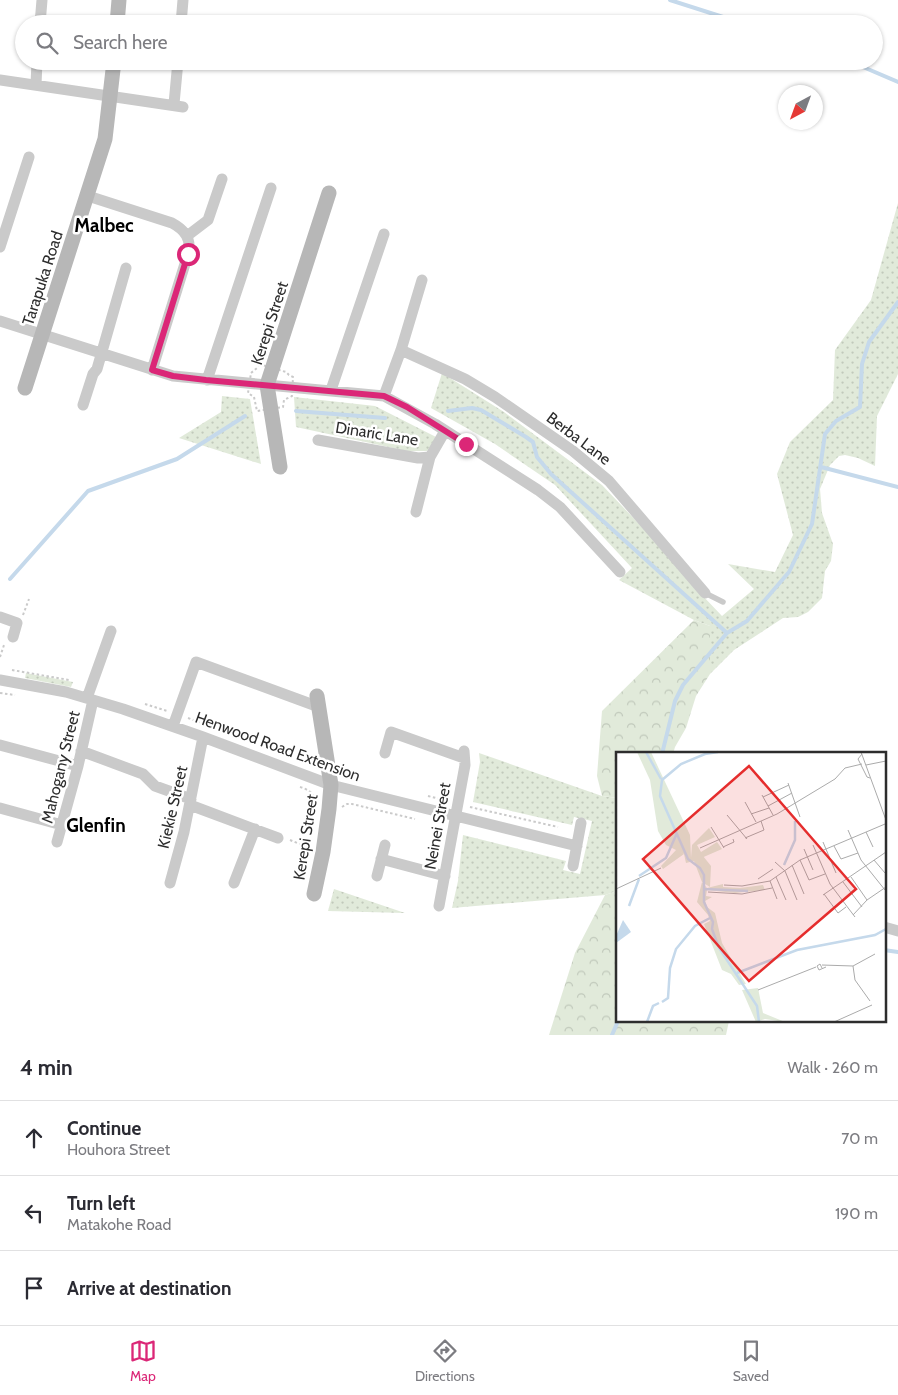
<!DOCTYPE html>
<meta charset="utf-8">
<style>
body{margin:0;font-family:Cabin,sans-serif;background:#f7f7f7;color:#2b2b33}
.compass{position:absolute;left:778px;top:85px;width:45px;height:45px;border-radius:50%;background:#fff;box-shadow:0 1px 4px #0004;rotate:221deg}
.stop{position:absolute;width:15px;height:15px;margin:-11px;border:4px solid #db2777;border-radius:50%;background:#fff}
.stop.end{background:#db2777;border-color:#fff;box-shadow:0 1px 5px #0008}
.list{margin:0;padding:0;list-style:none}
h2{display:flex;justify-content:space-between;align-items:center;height:65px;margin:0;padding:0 20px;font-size:21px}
h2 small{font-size:16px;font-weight:400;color:#7c7c81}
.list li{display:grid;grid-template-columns:32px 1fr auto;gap:15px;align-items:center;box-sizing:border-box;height:75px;padding:0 20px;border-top:1px solid #e1e1e2}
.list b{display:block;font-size:19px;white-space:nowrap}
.list p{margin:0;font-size:16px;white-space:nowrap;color:#7c7c81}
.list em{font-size:16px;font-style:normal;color:#7c7c81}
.icon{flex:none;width:28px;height:28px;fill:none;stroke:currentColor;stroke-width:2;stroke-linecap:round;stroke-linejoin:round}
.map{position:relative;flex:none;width:898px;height:1035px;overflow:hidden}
.search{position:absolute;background:#fff;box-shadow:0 1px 4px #0004;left:15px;right:15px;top:15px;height:55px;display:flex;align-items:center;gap:12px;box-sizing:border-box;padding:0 18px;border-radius:28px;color:#7c7c81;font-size:19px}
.sheet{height:290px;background:#fff}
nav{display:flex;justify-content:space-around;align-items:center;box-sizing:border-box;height:70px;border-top:1px solid #e1e1e2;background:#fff;font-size:14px;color:#7c7c81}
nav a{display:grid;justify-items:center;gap:2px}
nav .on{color:#db2777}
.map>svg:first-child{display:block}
.grass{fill:url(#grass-dots)}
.forest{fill:url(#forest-crowns)}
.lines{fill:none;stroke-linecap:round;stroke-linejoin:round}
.stream{stroke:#c5d9eb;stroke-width:4}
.path{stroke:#cacaca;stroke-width:2;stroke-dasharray:2.5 2.5;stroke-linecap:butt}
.lane{stroke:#cacaca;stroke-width:5.5}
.street{stroke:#cacaca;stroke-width:11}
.secondary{stroke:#b7b7b7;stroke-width:15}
.route{stroke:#db2777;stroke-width:6}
.labels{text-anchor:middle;stroke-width:5;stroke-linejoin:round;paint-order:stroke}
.street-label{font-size:16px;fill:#2d2d2d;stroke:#fff}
.quarter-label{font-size:19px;font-weight:bold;fill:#000;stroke:#fff}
.inset-river{fill:none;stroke:#c5d9eb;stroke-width:2.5}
.inset-road{fill:none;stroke:#ababab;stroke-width:1}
.view{fill:#e52d2d;fill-opacity:0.15;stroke:#e52d2d;stroke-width:2.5}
.inset-edge{fill:none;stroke:#2d2d2d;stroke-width:2.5}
</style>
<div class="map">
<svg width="898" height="1035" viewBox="0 0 898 1035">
<defs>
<pattern id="grass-dots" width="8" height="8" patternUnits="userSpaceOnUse" patternTransform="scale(1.25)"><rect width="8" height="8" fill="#e1eada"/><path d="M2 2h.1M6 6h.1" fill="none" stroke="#c1c9bb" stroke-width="1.8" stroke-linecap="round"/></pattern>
<pattern id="forest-crowns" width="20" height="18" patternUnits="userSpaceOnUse" patternTransform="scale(1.25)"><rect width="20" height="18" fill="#e1eada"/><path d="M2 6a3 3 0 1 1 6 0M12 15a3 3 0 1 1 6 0" fill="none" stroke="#c1c9bb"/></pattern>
</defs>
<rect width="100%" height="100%" fill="#fff"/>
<path class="grass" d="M 898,203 L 898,374 L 877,416 L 875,466 L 858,458 L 845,455 L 839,456 L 830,465 L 820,489 L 822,513 L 833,544 L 831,561 L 825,571 L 822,598 L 808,612 L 798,617 L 783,618 L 734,650 L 710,674 L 710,626 L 694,620 L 619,580 L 632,568 L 555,485 L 495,444 L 431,408 L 442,373 L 504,412 L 602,485 L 682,569 L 702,595 L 722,616 L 754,589 L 728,564 L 775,572 L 793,535 L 777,474 L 790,442 L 833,400 L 835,350 L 871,300 Z
M 222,396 L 250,399 L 261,464 L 179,438 L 221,412 Z
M 294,397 L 375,406 L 438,438 L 427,451 L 407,451 L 296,427 Z
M 26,673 L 73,682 L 71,687 L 25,678 Z
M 479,753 L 602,796 L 617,798 L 617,891 L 605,895 L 452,908 L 458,881 L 463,835 L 566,861 L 563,870 L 580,874 L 592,821 L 574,817 L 572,825 L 473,802 L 480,762 Z
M 334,889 L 405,913 L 328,911 Z"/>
<path class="forest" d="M 694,620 L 710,626 L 710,674 L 696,696 L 686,728 L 675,747 L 673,754 L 617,754 L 617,798 L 602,796 L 597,776 L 602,711 Z
M 617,891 L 617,1021 L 729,1021 L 726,1035 L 549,1035 L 575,953 L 605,895 Z"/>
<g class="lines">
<path class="stream" d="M 670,0 L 745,24
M 849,61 L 898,82
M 296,411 L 385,418
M 448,411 L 472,408 L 481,410 L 526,437 L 533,442 L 537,457 L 551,474 L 727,633
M 821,467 L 898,487
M 10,579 L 88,491 L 177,459 L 245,416
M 662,754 L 675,701 L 683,685 L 727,633 L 747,621 L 789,572 L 812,524 L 825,434 L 836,421 L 860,407 L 862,364 L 869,342 L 898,302
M 884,950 L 898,952
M 612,1035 L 618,1021"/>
<path class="path" d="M 259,364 L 286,372 L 289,375 L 293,377 L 292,396 L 284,400 L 283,407 L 257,411 L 254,397 L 248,393 L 251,373 L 257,368 Z
M 23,615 L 29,599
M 0,657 L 4,645
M 12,670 L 69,680
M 0,693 L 15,695
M 145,704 L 167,711
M 188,718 L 207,725
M 305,762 L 310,763 L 313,759
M 300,787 C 307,789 314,793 316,801
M 428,796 L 448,801
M 342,807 L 347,804 L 352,804 L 415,819
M 470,807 L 558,827
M 290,840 L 307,847"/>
<path class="lane" d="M 705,593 L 723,602"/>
<path class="street" d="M 40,24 L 42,0
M 181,24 L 183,0
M 0,80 L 183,107
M 36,85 L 37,61
M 174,104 L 178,61
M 88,196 L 172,223 C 185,230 192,239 188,254 L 152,370
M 187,236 L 208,220 L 222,179
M 0,247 L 29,157
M 0,321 L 173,376 L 384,396 L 435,424 L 538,490 L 560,507 L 620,572
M 401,350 L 465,379 L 495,397 L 573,451 L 609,481 L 705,593
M 207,380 L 271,188
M 331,390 L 384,234
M 384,396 L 401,350 L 422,280
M 83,405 L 93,374 L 97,369 L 126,268
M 318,440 L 418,458 L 430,457
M 416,512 L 430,457 L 445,431
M 0,617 L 17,623 L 13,637
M 0,680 L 66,692 L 123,709 L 203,737 L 331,785 L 577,846
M 87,698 L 111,631
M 173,726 L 196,662 L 319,707
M 0,745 L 78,766
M 81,751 L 143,774 L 155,786 L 191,799
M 385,753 L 391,732 L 464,758
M 190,805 L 278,838
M 0,808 L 62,825
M 57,842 L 78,766 L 93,700
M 381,859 L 445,876
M 573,866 L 581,823
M 377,876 L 385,845
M 170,883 L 184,832 L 203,737
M 234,883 L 255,829
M 439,906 L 465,765 L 464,751
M 884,927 L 898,931"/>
<path class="secondary" d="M 117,24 L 119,0
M 25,388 L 105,139 L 114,61
M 280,467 L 267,385 L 329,193
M 314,894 L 323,852 L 329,809 L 331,785 L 317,696"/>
</g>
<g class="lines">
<path class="route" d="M 188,254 L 152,370 L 173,376 L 206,380 L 384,396 L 407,407 L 466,444"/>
</g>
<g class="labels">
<g class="street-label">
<text transform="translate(42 278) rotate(-72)" y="6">Tarapuka Road</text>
<text transform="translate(269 323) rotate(-72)" y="6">Kerepi Street</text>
<text transform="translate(377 433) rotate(9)" y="6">Dinaric Lane</text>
<text transform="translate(579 438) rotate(37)" y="6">Berba Lane</text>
<text transform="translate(278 746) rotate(20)" y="6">Henwood Road Extension</text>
<text transform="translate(60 767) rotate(-76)" y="6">Mahogany Street</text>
<text transform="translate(172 807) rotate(-77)" y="6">Kiekie Street</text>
<text transform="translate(437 826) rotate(-80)" y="6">Neinei Street</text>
<text transform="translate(305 837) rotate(-81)" y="6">Kerepi Street</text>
</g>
<g class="quarter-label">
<text x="104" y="232">Malbec</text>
<text x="96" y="832">Glenfin</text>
</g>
</g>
<g transform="translate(616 752)">
<rect width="270" height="270" fill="#fff"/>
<path d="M 93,76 L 99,85 L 81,93 L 85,100 L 101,90 L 106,97 L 83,107 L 75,106 L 76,93 ZM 61,97 L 68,102 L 47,117 L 45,114 ZM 86,130 L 91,136 L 107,132 L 107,135 L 124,136 L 147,133 L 149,138 L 119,141 L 91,138 L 90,144 L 96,145 L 89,149 L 91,155 L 99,161 L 106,191 L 130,232 L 123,233 L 115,222 L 106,218 L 88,172 L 94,169 L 92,163 L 81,150 ZM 142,236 L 147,261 L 169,270 L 149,267 L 140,270 L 126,238 Z" fill="#e1eada"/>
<path d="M 21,0 L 35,0 L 74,83 L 75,106 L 87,104 L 95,114 L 94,135 L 86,130 L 78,109 L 70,111 L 68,102 L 50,93 L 42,79 L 34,28 Z" fill="#e1eada"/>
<path d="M 7,168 L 15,180 L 0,191 L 0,184 Z" fill="#c5d9eb"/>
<path class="inset-river" d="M 30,0 L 45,27M 102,0 L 89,2 L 65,12 L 46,28 L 44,44 L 72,107 L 84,116 L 88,123 L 88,150 L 97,170 L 96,177 L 103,196 L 141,254 L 143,270M 168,113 L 179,88 L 179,69M 23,124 L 50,106 L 61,81M 89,137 L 132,139M 13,154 L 23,127M 121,221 L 181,198 L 259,183 L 270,177M 46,250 L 52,246 L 54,216 L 60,197 L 79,174 L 94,166M 31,270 L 37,254 L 43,251"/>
<path class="inset-road" d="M 245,0 L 270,68M 246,2 L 242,7 L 251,25 L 254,26M 250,13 L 270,9M 172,31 L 184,65M 146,43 L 157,63M 147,45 L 173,33M 129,50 L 140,70M 152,54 L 176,41M 135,62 L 153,56M 111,63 L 131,87M 95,75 L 108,96M 232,78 L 245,108 L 269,138M 250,80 L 257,95M 129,86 L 148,78 L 145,69M 207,90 L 220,121M 197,93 L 214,132 L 239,165M 218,94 L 225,107 L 242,101M 107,95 L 118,90 L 117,87M 84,96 L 161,62 L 219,27 L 229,16 L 246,12M 188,97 L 197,118M 184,108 L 193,128 L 209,122M 258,108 L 269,121M 159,110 L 169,119 L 181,148M 176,113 L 188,142M 160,125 L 170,148M 235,125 L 251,148 L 237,163M 142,127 L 157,117M 154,129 L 161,147M 227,130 L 246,155M 108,133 L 126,134 L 154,129 L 184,108 L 269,72M 0,137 L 45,116M 92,140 L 126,142 L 156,136M 208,142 L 222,161 L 230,155M 207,143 L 270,100M 251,148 L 270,135M 206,213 L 237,214 L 259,202M 237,214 L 239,228 L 254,249M 206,216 L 204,212 L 201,214 L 203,218 L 210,215M 142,238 L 200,215M 218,270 L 256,253"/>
<path class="view" d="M 133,14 L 240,137 L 133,229 L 27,107 Z"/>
<rect width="270" height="270" class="inset-edge"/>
</g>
</svg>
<svg class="compass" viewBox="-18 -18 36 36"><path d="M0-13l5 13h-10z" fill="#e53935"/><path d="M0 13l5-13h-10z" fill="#7c7c81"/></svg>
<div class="stop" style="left:188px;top:254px"></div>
<div class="stop end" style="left:466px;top:444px"></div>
<div class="search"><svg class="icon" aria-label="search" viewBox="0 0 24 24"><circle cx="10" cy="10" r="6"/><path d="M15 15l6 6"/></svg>Search here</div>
</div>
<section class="sheet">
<h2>4 min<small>Walk · 260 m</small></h2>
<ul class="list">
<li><svg class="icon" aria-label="ahead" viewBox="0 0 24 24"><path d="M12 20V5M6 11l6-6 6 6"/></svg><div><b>Continue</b><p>Houhora Street</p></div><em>70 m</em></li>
<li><svg class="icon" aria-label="left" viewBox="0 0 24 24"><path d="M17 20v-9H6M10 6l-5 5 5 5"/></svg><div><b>Turn left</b><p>Matakohe Road</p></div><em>190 m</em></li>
<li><svg class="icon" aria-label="arrive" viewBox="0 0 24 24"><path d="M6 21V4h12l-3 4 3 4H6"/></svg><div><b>Arrive at destination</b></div></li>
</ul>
</section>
<nav>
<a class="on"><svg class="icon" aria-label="map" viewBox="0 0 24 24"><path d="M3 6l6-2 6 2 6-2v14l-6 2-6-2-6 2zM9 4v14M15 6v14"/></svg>Map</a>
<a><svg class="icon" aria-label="directions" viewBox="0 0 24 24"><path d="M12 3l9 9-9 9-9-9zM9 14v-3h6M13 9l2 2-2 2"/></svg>Directions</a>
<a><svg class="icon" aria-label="saved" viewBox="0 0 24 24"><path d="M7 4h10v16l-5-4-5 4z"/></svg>Saved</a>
</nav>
